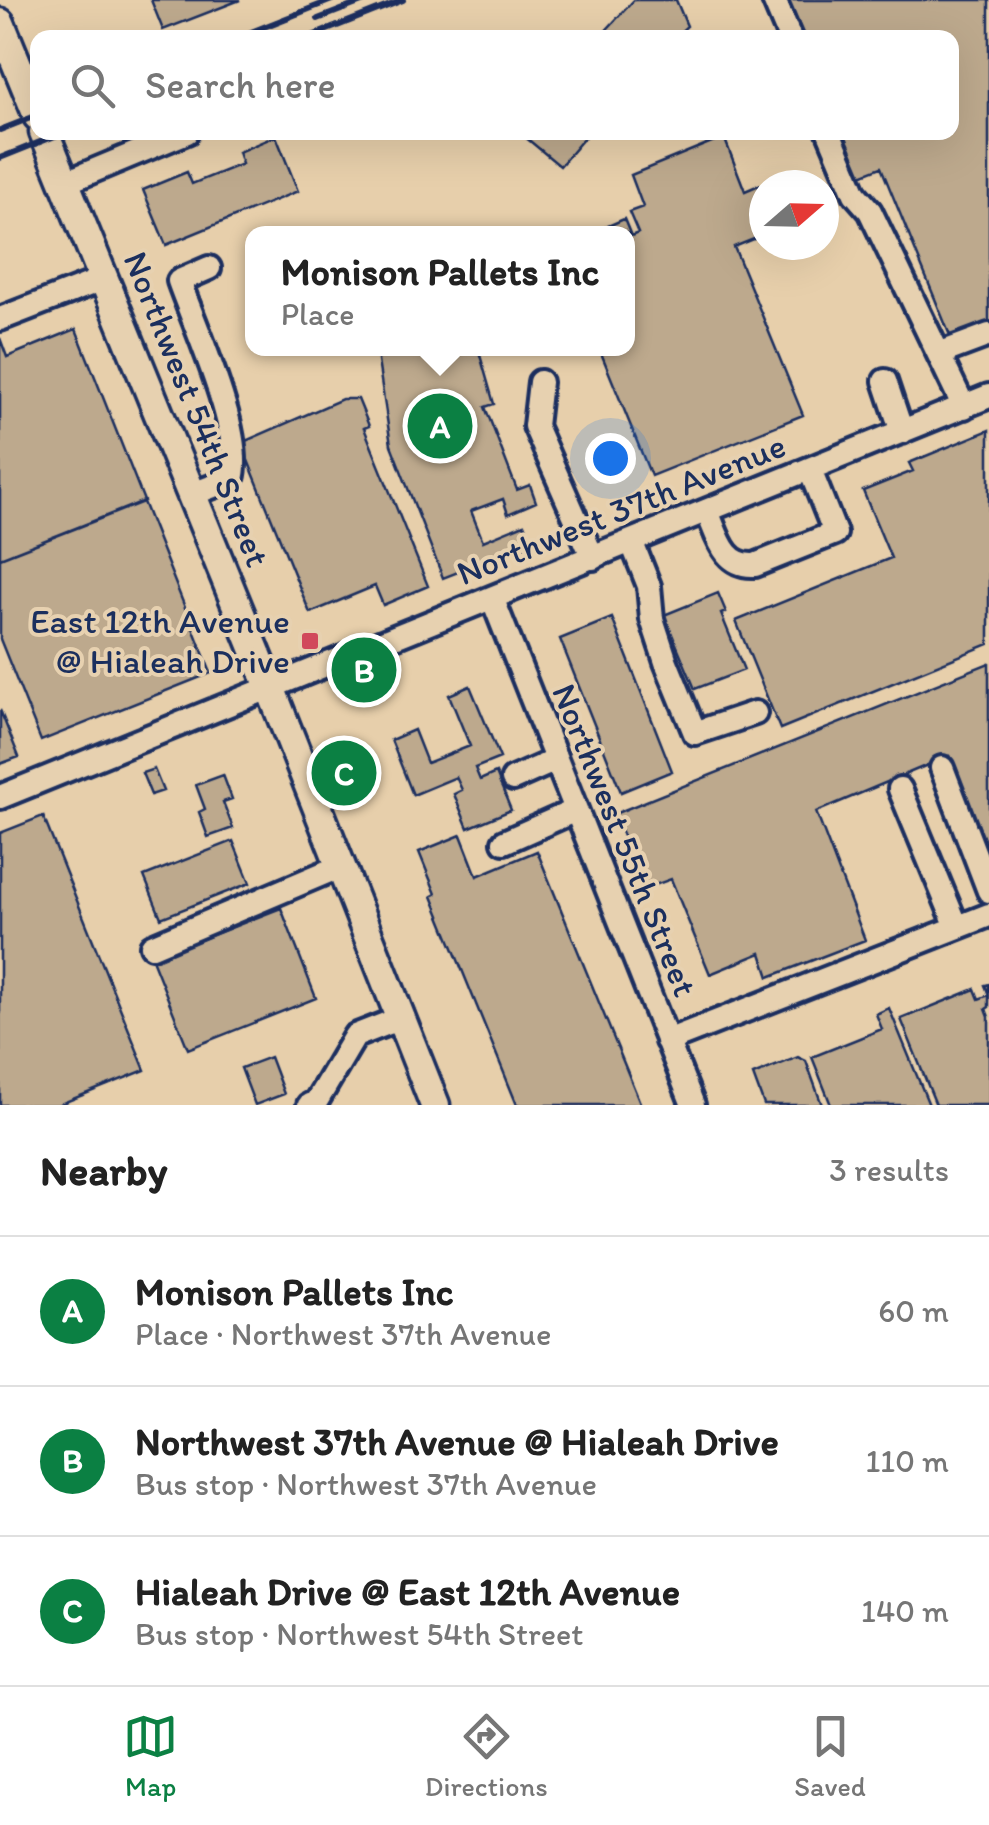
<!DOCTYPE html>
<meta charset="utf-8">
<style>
body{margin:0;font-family:Itim,sans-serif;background:#f6f6f6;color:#222}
.compass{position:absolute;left:749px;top:170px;width:90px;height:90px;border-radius:50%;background:#fff;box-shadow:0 10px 40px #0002;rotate:70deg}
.you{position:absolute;left:610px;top:458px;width:35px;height:35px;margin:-25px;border:8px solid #fff;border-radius:50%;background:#1a73e8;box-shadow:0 0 0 15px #1a73e833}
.badge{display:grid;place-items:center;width:65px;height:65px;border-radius:50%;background:#0b8043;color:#fff;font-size:32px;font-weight:700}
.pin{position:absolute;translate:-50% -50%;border:5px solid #fff;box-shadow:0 2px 10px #0006}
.popup{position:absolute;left:245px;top:226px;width:390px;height:130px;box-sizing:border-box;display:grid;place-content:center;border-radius:20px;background:#fff;filter:drop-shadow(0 2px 8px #0005);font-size:32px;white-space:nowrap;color:#767676}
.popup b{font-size:38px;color:#222}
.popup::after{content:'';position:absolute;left:50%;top:100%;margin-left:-20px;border:20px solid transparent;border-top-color:#fff}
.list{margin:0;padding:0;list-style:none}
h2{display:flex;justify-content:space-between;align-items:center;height:130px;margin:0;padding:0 40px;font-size:42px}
h2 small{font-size:32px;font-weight:400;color:#767676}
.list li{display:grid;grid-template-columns:65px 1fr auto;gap:30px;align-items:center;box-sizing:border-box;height:150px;padding:0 40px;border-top:2px solid #e0e0e0}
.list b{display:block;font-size:38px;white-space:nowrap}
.list p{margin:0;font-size:32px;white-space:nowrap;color:#767676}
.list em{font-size:32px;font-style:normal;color:#767676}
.icon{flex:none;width:55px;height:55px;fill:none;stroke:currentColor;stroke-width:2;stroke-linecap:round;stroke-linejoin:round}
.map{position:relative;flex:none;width:989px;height:1105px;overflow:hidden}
.search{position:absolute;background:#fff;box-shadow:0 10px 40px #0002;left:30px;right:30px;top:30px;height:110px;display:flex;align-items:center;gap:25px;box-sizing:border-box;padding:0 35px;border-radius:20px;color:#767676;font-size:38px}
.sheet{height:580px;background:#fff}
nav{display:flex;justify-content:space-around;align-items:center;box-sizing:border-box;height:140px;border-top:2px solid #e0e0e0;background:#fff;font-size:28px;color:#767676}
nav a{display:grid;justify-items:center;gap:5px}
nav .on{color:#0b8043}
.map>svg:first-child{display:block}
.building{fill:#bda98d;stroke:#1b2f5e;stroke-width:2.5}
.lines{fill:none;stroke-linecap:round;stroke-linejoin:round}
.minor-casing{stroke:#1b2f5e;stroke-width:30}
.major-casing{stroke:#1b2f5e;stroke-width:35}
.minor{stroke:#e7d1b0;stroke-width:22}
.major{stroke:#e7d1b0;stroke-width:28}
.rail{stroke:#1b2f5e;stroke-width:6}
.poi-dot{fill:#d1495b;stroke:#e7d1b0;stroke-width:4}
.labels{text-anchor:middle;stroke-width:8;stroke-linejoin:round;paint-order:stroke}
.street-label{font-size:35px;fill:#1b2f5e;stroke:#e7d1b0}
.poi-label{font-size:35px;fill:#1b2f5e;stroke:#e7d1b0;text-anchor:end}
</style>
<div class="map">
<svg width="989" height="1105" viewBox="0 0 989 1105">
<rect width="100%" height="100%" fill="#e7cfab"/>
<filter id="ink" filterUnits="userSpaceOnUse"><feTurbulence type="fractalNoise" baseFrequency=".01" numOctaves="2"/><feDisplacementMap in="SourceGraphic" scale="20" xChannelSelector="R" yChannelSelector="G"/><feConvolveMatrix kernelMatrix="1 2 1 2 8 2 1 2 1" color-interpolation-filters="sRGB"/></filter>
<g filter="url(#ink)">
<path class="building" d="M 151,0 L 240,0 L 163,30 Z
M 634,0 L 676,0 L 687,26 L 674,38 L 599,38 Z
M 784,0 L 989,0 L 989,322 L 951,338 L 881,167 L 856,177 L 838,132 L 952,132 L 952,38 L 799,38 Z
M 519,132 L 589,132 L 560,166 Z
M 276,136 L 298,191 L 166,245 L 143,190 L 187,172 L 192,184 L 242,164 L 238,152 Z
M 724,137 L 745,191 L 759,185 L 764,198 L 764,235 L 734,247 L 803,415 L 651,476 L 599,348 L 628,348 L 628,234 L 590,234 L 624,219 L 631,236 L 638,233 L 629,212 L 643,207 L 631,175 Z
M 76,329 L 144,501 L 0,558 L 0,338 L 7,357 Z
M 379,348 L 478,348 L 494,404 L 485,407 L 517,490 L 530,485 L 536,502 L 508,514 L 503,499 L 471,511 L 483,541 L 524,524 L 532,543 L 443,578 L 391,445 L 378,361 Z
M 342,399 L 358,399 L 369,426 L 364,428 L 428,586 L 383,605 L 375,586 L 310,613 L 241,443 Z
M 989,430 L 989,644 L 780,729 L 736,621 L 891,558 L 863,491 L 913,471 L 909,463 Z
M 143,502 L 211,673 L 41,741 L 0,639 L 0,558 Z
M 718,593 L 726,612 L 721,614 L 744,670 L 695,689 L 664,615 Z
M 612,618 L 672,771 L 621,792 L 560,639 Z
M 989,663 L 989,852 L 949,756 L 816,812 L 865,940 L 769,977 L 761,953 L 710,974 L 671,879 L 644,889 L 614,814 Z
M 470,686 L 500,758 L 475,768 L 480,780 L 496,773 L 511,810 L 468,828 L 454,794 L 462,790 L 456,777 L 413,795 L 391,740 L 414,730 L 427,763 L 470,746 L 449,695 Z
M 0,710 L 19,757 L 0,764 Z
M 154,769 L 163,791 L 151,795 L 142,773 Z
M 223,775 L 232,799 L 223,802 L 233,828 L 208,837 L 199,812 L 205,809 L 196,785 Z
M 43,816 L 145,1070 L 58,1105 L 0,1105 L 0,833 Z
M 461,835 L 477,876 L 537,851 L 641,1105 L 517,1105 L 432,896 L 436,894 L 419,852 Z
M 233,841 L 250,883 L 161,918 L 144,876 Z
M 281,908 L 316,998 L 188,1049 L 152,959 Z
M 989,984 L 989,1007 L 986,1009 L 989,1017 L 989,1105 L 936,1105 L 901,1019 L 975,989 L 979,999 L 989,995 L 985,985 Z
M 889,1008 L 929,1105 L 831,1105 L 812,1057 L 882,1029 L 876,1014 Z
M 270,1057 L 284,1094 L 255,1105 L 241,1068 Z
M 798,1057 L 806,1061 L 822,1105 L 764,1105 L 753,1075 Z"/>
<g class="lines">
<defs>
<path id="minor" d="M 774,0 L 790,38
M 829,132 L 855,194 L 870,211 L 964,407
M 64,183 L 187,132
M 0,319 L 103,279
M 941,353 L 989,335
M 885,381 L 902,432
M 540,382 L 535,426 L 593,558
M 190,495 L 232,479 C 245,435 195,327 179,281 L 209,268
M 707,511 C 718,536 723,567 755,565 L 835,533 L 810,470
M 632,543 L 649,586 L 652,619 L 666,662 L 695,733 L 755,713
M 493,600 L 693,1105
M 942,768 L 989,891
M 513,779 L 556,760
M 900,789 L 957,927
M 0,797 L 989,396
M 504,842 L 576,810
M 152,946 L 341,866
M 667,1041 L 989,915
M 309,1105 L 316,1102 L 355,1036 L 401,1018"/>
<path id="major" d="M 0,23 L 38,116
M 44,132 L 270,687 L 435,1105"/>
</defs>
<use href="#minor" class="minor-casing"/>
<use href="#major" class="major-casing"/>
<use href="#minor" class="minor"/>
<use href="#major" class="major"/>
<path class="rail" d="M 318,19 L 367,0
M 236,38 L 332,0
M 307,38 L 403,0
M 0,130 L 38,115
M 0,158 L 65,132"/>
</g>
</g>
<rect class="poi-dot" x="300" y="631" width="20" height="20" rx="5"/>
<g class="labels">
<g class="street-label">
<text transform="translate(197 409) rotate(68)" y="12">Northwest 54th Street</text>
<text transform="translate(621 509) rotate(-22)" y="12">Northwest 37th Avenue</text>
<text transform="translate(625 840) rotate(68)" y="12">Northwest 55th Street</text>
</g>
<g class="poi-label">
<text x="290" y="633">East 12th Avenue<tspan x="290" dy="40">@ Hialeah Drive</tspan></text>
</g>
</g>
</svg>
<svg class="compass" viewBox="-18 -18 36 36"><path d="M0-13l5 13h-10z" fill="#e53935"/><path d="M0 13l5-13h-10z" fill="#767676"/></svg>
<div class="you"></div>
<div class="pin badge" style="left:440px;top:426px">A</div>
<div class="popup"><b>Monison Pallets Inc</b>Place</div>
<div class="pin badge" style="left:364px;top:670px">B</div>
<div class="pin badge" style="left:344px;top:773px">C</div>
<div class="search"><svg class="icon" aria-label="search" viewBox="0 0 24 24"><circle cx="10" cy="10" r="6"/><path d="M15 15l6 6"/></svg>Search here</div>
</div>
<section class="sheet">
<h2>Nearby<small>3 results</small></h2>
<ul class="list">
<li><span class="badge">A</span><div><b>Monison Pallets Inc</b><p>Place · Northwest 37th Avenue</p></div><em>60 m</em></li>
<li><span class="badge">B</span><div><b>Northwest 37th Avenue @ Hialeah Drive</b><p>Bus stop · Northwest 37th Avenue</p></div><em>110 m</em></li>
<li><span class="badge">C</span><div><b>Hialeah Drive @ East 12th Avenue</b><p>Bus stop · Northwest 54th Street</p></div><em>140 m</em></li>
</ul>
</section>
<nav>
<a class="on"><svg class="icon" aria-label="map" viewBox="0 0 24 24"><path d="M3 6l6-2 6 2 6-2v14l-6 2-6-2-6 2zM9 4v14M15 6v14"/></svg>Map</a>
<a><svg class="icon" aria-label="directions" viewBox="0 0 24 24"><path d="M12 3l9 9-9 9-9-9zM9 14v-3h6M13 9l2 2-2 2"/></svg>Directions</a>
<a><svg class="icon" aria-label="saved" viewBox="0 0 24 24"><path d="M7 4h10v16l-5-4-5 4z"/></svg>Saved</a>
</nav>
